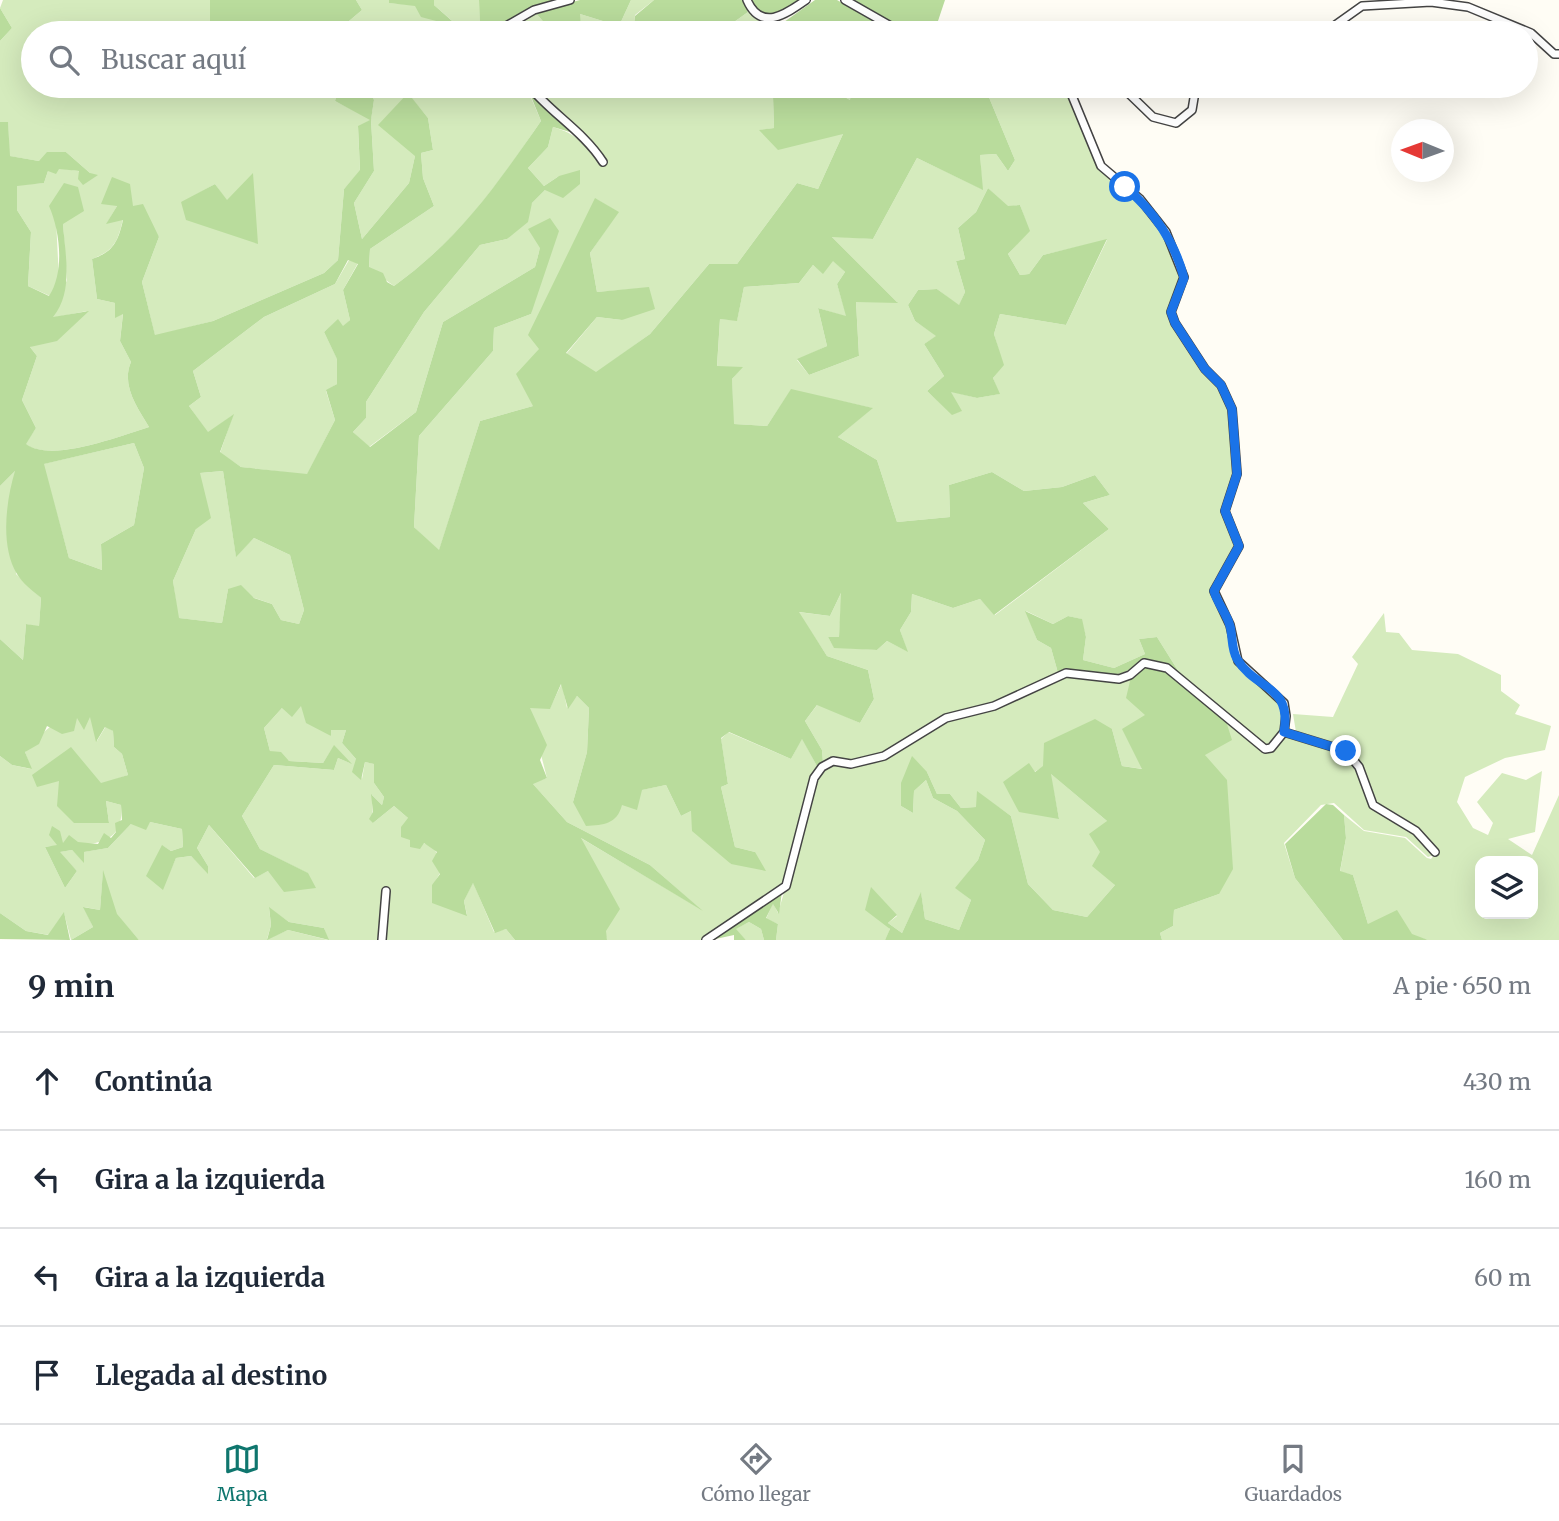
<!DOCTYPE html>
<html lang="es">
<meta charset="utf-8">
<style>
body{margin:0;font-family:Merriweather,serif;background:#f2f2f3;color:#1f2937}
.controls{position:absolute;right:21px;bottom:21px;display:grid;overflow:hidden;border-radius:14px;box-shadow:0 7px 28px #0002}
.controls button{width:63px;height:63px;display:grid;place-items:center;padding:0;border:0;border-bottom:2px solid #e0e1e3;background:#fff;color:#1f2937;font:35px sans-serif}
.compass{position:absolute;left:1391px;top:119px;width:63px;height:63px;border-radius:50%;background:#fff;box-shadow:0 7px 28px #0002;rotate:271deg}
.stop{position:absolute;width:21px;height:21px;margin:-16px;border:5px solid #1a73e8;border-radius:50%;background:#fff}
.stop.end{background:#1a73e8;border-color:#fff;box-shadow:0 2px 7px #0008}
.list{margin:0;padding:0;list-style:none}
h2{display:flex;justify-content:space-between;align-items:center;height:91px;margin:0;padding:0 28px;font-size:30px}
h2 small{font-size:23px;font-weight:400;color:#747a83}
.list li{display:grid;grid-template-columns:46px 1fr auto;gap:21px;align-items:center;box-sizing:border-box;height:98px;padding:0 28px;border-top:2px solid #e0e1e3}
.list b{display:block;font-size:26px;white-space:nowrap}
.list em{font-size:23px;font-style:normal;color:#747a83}
.icon{flex:none;width:38px;height:38px;fill:none;stroke:currentColor;stroke-width:2;stroke-linecap:round;stroke-linejoin:round}
.map{position:relative;flex:none;width:1559px;height:940px;overflow:hidden}
.search{position:absolute;background:#fff;box-shadow:0 7px 28px #0002;left:21px;right:21px;top:21px;height:77px;display:flex;align-items:center;gap:18px;box-sizing:border-box;padding:0 24px;border-radius:38px;color:#747a83;font-size:26px}
.sheet{height:483px;background:#fff}
nav{display:flex;justify-content:space-around;align-items:center;box-sizing:border-box;height:98px;border-top:2px solid #e0e1e3;background:#fff;font-size:19px;color:#747a83}
nav a{display:grid;justify-items:center;gap:4px}
nav .on{color:#0f766e}
.map>svg:first-child{display:block}
.green{fill:#d5ebbd;fill-rule:evenodd}
.forest{fill:#b9dc9c;fill-rule:evenodd}
.lines{fill:none;stroke-linecap:round;stroke-linejoin:round}
.minor-casing{stroke:#444;stroke-width:10}
.minor{stroke:#fff;stroke-width:7}
.route{stroke:#1a73e8;stroke-width:9}
</style>
<div class="map">
<svg width="1559" height="940" viewBox="0 0 1559 940">
<rect width="100%" height="100%" fill="#fffdf5"/>
<path class="green" d="M 3,0 L 210,0 L 210,33 L 33,33 L 33,86 L 339,86 L 335,101 L 371,119 L 374,100 L 368,86 L 426,86 L 468,92 L 482,86 L 526,86 L 541,121 C 496,187 460,238 394,286 L 369,268 L 370,249 L 434,206 L 423,178 L 421,153 L 433,150 L 428,118 L 408,94 L 415,156 L 409,183 L 362,239 L 354,203 L 374,171 L 371,120 L 358,127 L 360,171 L 344,189 L 338,260 L 324,273 L 213,321 L 155,336 L 142,282 L 159,237 L 133,206 L 117,206 L 107,223 L 123,219 C 118,241 114,251 92,259 L 97,299 L 115,303 L 123,313 L 120,341 L 131,362 C 121,385 137,407 149,427 C 120,436 51,463 25,444 L 36,428 L 22,400 L 37,356 L 30,347 L 87,311 L 52,318 L 67,280 L 63,224 L 56,220 L 59,279 L 50,296 L 28,286 L 31,232 L 17,210 L 17,185 L 44,183 L 48,171 L 59,168 L 90,173 L 66,152 L 39,161 L 9,156 L 8,122 L 0,122 L 0,41 L 12,28 L 0,8 ZM 215,184 L 226,200 L 181,203 Z
M 356,0 L 389,0 L 389,3 L 415,5 L 457,25 L 434,5 L 434,0 L 479,0 L 480,33 L 348,33 L 349,21 L 362,10 Z
M 631,0 L 654,0 L 635,15 L 633,33 L 603,33 L 580,29 L 580,14 L 619,26 Z
M 535,12 L 553,33 L 499,33 Z
M 748,12 L 763,21 L 784,22 L 795,33 L 742,33 L 734,22 Z
M 291,23 L 296,33 L 259,33 L 264,27 Z
M 532,86 L 786,86 L 773,96 L 774,128 L 760,130 L 843,134 L 818,189 L 797,183 L 737,264 L 709,264 L 650,334 L 596,373 L 566,354 L 597,317 L 622,320 L 648,288 L 597,292 L 590,253 L 618,212 L 596,199 L 539,349 L 533,406 L 480,421 L 439,551 L 414,527 L 419,436 L 493,351 L 494,328 L 531,314 L 540,248 L 535,267 L 443,322 L 416,412 L 369,447 L 353,432 L 366,418 L 366,402 L 424,312 L 480,245 L 507,239 L 532,203 L 559,176 L 544,186 L 528,168 L 548,147 L 553,127 C 578,134 587,147 603,165 C 602,146 549,101 532,86 Z
M 825,86 L 852,86 L 850,100 Z
M 971,86 L 1065,86 L 1098,167 L 1138,201 L 1163,234 L 1181,277 L 1168,311 L 1172,324 L 1203,370 L 1218,387 L 1229,409 L 1234,474 L 1223,511 L 1236,546 L 1214,580 L 1211,591 L 1214,601 L 1227,626 L 1235,663 L 1281,704 C 1284,721 1282,737 1266,746 L 1182,677 L 1157,637 L 1139,639 L 1145,654 L 1114,668 L 1083,660 L 1086,637 L 1081,619 L 1068,616 L 1053,624 L 1026,611 L 1037,640 L 1051,648 L 1058,673 L 993,703 L 945,715 L 907,742 L 883,754 L 851,761 L 832,758 L 823,763 L 822,750 L 805,721 L 818,704 L 860,723 L 874,699 L 868,670 L 827,656 L 798,612 L 830,616 L 842,591 L 839,638 L 828,637 L 834,647 L 877,650 L 887,641 L 907,651 L 900,630 L 911,612 L 912,594 L 953,608 L 980,599 L 995,615 L 1109,529 L 1083,503 L 1110,495 L 1095,475 L 1062,487 L 1024,491 L 992,472 L 949,485 L 950,517 L 897,522 L 877,460 L 838,437 L 872,408 L 791,390 L 767,426 L 733,424 L 732,379 L 742,367 L 717,367 L 720,319 L 737,320 L 744,287 L 799,283 L 813,265 L 823,273 L 833,260 L 845,272 L 837,284 L 847,317 L 818,308 L 827,346 L 797,360 L 809,375 L 859,356 L 856,302 L 897,302 L 831,236 L 873,239 L 917,158 L 982,189 L 980,155 L 996,154 L 1008,171 L 1015,160 L 988,95 L 977,95 ZM 988,188 L 1008,207 L 1020,205 L 1029,231 L 1008,254 L 1020,275 L 1029,274 L 1043,255 L 1107,240 L 1066,325 L 1000,314 L 994,334 L 1003,365 L 993,378 L 999,394 L 977,398 L 950,391 L 961,411 L 952,414 L 927,391 L 944,376 L 924,344 L 937,336 L 915,321 L 908,305 L 918,290 L 937,289 L 959,306 L 965,292 L 956,261 L 965,259 L 958,228 L 976,212 Z
M 349,260 L 358,263 L 343,290 L 350,320 L 343,327 L 338,320 L 324,332 L 337,358 L 337,384 L 326,391 L 335,420 L 307,475 L 241,467 L 220,453 L 233,415 L 208,433 L 189,406 L 201,397 L 193,371 L 264,317 L 335,284 Z
M 134,443 L 144,468 L 134,525 L 101,544 L 102,570 L 69,558 L 43,464 Z
M 16,470 L 16,574 L 41,598 L 39,627 L 26,624 L 23,660 L 0,639 L 0,486 Z
M 223,471 L 236,556 L 254,538 L 290,555 L 304,610 L 299,624 L 281,620 L 272,604 L 228,589 L 222,623 L 178,618 L 173,581 L 196,529 L 200,473 Z
M 1384,613 L 1386,632 L 1399,633 L 1412,650 L 1458,654 L 1501,675 L 1501,691 L 1520,705 L 1515,714 L 1551,726 L 1545,750 L 1505,758 L 1465,777 L 1457,802 L 1473,828 L 1488,835 L 1493,823 L 1477,802 L 1502,773 L 1526,780 L 1542,771 L 1535,832 L 1508,839 L 1532,855 L 1559,795 L 1559,940 L 1428,940 L 1368,924 L 1353,875 L 1340,872 L 1346,838 L 1344,815 L 1364,831 L 1405,838 L 1427,858 L 1431,859 L 1437,851 L 1417,829 L 1373,800 L 1361,766 L 1348,749 L 1296,732 L 1293,714 L 1333,717 L 1358,664 L 1352,657 ZM 1480,861 L 1533,861 L 1533,914 L 1480,914 Z
M 1066,676 L 1131,677 L 1146,715 L 1143,769 L 1122,766 L 1112,729 L 1034,772 L 1029,763 L 1059,819 L 1050,773 L 1107,821 L 1100,852 L 1115,885 L 1087,917 L 1053,910 L 1028,884 L 1011,816 L 977,792 L 977,807 L 961,808 L 950,794 L 937,794 L 927,772 L 901,806 L 913,813 L 914,791 L 926,780 L 933,798 L 957,811 L 985,840 L 978,860 L 956,888 L 971,900 L 959,930 L 925,919 L 921,893 L 902,933 L 888,923 L 897,916 L 871,888 L 890,930 L 885,940 L 776,940 L 778,924 L 766,919 L 773,903 L 778,913 L 817,779 C 834,755 861,767 886,758 C 910,750 927,729 950,719 C 988,703 1028,690 1066,676 Z
M 562,683 L 567,708 L 577,696 L 589,708 L 587,752 L 573,802 L 622,804 L 641,790 L 666,785 L 681,816 L 691,811 L 731,864 L 755,852 L 735,847 L 721,787 L 728,784 L 721,739 L 728,732 L 791,759 L 802,738 L 818,768 L 783,884 L 701,940 L 607,940 L 579,837 L 699,908 L 650,865 L 567,822 L 532,783 L 547,778 L 529,708 L 550,708 Z
M 301,705 L 331,736 L 331,730 L 346,730 L 342,743 L 356,759 L 362,779 L 365,762 L 375,764 L 374,783 L 384,797 L 382,805 L 372,795 L 373,823 L 394,806 L 408,818 L 423,843 C 439,847 439,859 440,873 L 433,885 L 467,915 L 464,901 L 473,882 L 494,932 L 506,929 L 515,940 L 384,940 L 389,890 L 379,940 L 139,940 L 116,914 L 103,872 L 100,910 L 84,907 L 93,927 L 71,940 L 64,913 L 49,935 L 26,931 L 0,913 L 0,756 L 12,765 L 31,769 L 25,752 C 47,727 55,718 91,716 L 97,741 L 106,726 L 113,731 L 114,747 L 122,754 L 128,775 L 102,784 L 60,780 L 109,823 L 106,801 L 121,805 C 126,854 79,842 45,847 L 65,888 L 77,871 L 59,852 L 72,850 L 84,862 L 83,852 L 108,848 L 131,824 L 150,822 L 182,829 L 183,847 L 171,851 L 163,846 L 162,889 L 176,858 L 191,856 L 208,873 L 208,866 L 197,848 L 209,825 L 254,878 L 268,871 L 315,888 L 307,873 L 260,849 L 242,816 L 274,765 L 334,770 L 338,758 L 350,763 L 334,746 L 323,763 L 289,761 L 270,751 L 264,728 L 282,708 ZM 269,908 L 289,922 L 324,928 L 328,940 L 288,930 L 267,939 L 271,925 Z
M 1226,721 L 1265,752 L 1285,735 L 1344,753 L 1357,768 L 1371,807 L 1414,833 L 1434,855 L 1428,857 L 1406,837 L 1364,830 L 1334,803 L 1321,805 L 1284,843 L 1295,878 L 1343,940 L 1162,940 L 1160,933 L 1173,926 L 1174,910 L 1219,894 L 1205,754 Z
M 749,922 L 761,929 L 764,940 L 746,940 L 735,929 Z"/>
<path class="forest" d="M 210,0 L 356,0 L 362,10 L 349,21 L 348,33 L 296,33 L 291,24 L 264,27 L 259,33 L 210,33 Z
M 389,0 L 434,0 L 434,5 L 459,27 L 421,17 L 415,6 L 389,3 Z
M 479,0 L 559,0 L 533,7 L 488,33 L 480,33 Z
M 580,0 L 631,0 L 619,26 L 580,14 L 581,29 L 603,33 L 553,33 L 535,12 Z
M 654,0 L 743,0 L 748,12 L 734,22 L 742,33 L 633,33 L 635,16 Z
M 752,0 L 799,0 C 784,11 762,24 752,0 Z
M 815,0 L 837,0 L 894,33 L 795,33 L 784,22 Z
M 854,0 L 945,0 L 934,33 L 910,33 Z
M 0,8 L 12,28 L 0,41 Z
M 339,86 L 368,86 L 374,100 L 371,120 L 374,171 L 354,203 L 362,239 L 409,183 L 415,156 L 378,125 L 408,93 L 428,118 L 433,150 L 421,153 L 423,178 L 434,206 L 370,249 L 369,267 L 383,273 L 387,282 L 394,286 C 460,238 495,187 541,121 L 528,89 L 570,132 L 553,127 L 548,147 L 528,168 L 544,186 L 559,176 L 580,170 L 580,184 L 563,198 L 545,190 L 532,203 L 528,222 L 507,239 L 480,245 L 424,312 L 366,402 L 366,418 L 353,432 L 370,447 L 416,412 L 443,322 L 535,267 L 540,248 L 528,229 L 550,218 L 559,231 L 531,314 L 494,328 L 493,351 L 419,436 L 414,527 L 439,550 L 480,421 L 533,406 L 516,374 L 539,349 L 528,335 L 595,198 L 619,212 L 590,253 L 597,292 L 649,287 L 655,309 L 622,320 L 597,317 L 566,353 L 596,372 L 650,334 L 709,264 L 737,264 L 797,183 L 818,189 L 843,134 L 778,150 L 759,130 L 774,128 L 773,96 L 786,86 L 825,86 L 850,100 L 852,86 L 971,86 L 977,95 L 988,95 L 1015,160 L 1008,171 L 996,154 L 980,155 L 983,190 L 917,158 L 873,239 L 832,237 L 898,303 L 856,302 L 859,356 L 809,375 L 797,359 L 827,346 L 818,308 L 846,316 L 837,284 L 845,272 L 833,261 L 823,274 L 813,265 L 799,283 L 744,287 L 737,321 L 720,319 L 717,366 L 743,367 L 732,379 L 734,424 L 767,426 L 791,389 L 873,408 L 838,437 L 877,460 L 897,522 L 950,517 L 949,485 L 992,472 L 1024,491 L 1062,487 L 1095,475 L 1110,495 L 1083,503 L 1109,529 L 994,615 L 980,599 L 953,608 L 912,594 L 911,612 L 900,630 L 908,652 L 887,641 L 877,650 L 834,648 L 828,637 L 839,637 L 841,593 L 830,616 L 799,612 L 827,656 L 868,670 L 874,699 L 860,723 L 817,705 L 805,721 L 822,750 L 823,763 L 818,768 L 802,739 L 791,759 L 729,732 L 721,738 L 728,784 L 721,787 L 735,847 L 755,852 L 766,871 L 731,864 L 692,831 L 691,811 L 681,816 L 666,785 L 642,790 L 637,810 L 622,805 C 617,824 604,825 586,826 L 573,802 L 587,752 L 589,708 L 577,696 L 568,709 L 561,684 L 550,709 L 530,708 L 547,745 L 540,760 L 547,778 L 533,784 L 567,822 L 650,865 L 703,911 L 581,838 L 620,909 L 606,931 L 607,940 L 515,940 L 506,929 L 495,933 L 473,883 L 464,901 L 467,916 L 432,903 L 432,885 L 440,874 L 432,861 L 437,852 L 424,843 L 420,849 L 410,847 L 410,840 L 401,837 L 401,827 L 408,818 L 394,806 L 373,823 L 369,819 L 373,812 L 371,794 L 382,805 L 384,797 L 374,783 L 374,764 L 365,762 L 361,780 L 352,772 L 356,759 L 342,743 L 346,730 L 331,730 L 331,736 L 306,723 L 301,706 L 292,717 L 282,708 L 264,728 L 270,751 L 281,752 L 289,761 L 323,763 L 334,745 L 352,764 L 338,758 L 334,770 L 274,765 L 242,816 L 260,849 L 308,873 L 316,888 L 284,892 L 268,871 L 255,878 L 209,825 L 197,848 L 208,866 L 208,874 L 191,856 L 176,858 L 163,890 L 146,876 L 162,845 L 171,851 L 183,847 L 182,829 L 150,822 L 146,830 L 131,824 L 108,848 L 84,852 L 84,863 L 72,850 L 60,852 L 77,871 L 65,888 L 45,847 L 57,845 L 49,835 L 52,826 L 60,831 L 63,843 L 69,835 L 78,842 L 98,844 L 104,833 L 111,838 L 116,832 L 115,823 L 122,820 L 121,805 L 106,801 L 109,823 L 74,823 L 57,806 L 59,781 L 37,787 L 32,775 L 71,747 L 101,783 L 128,775 L 122,754 L 114,747 L 113,731 L 105,727 L 96,742 L 90,717 L 84,730 L 77,718 L 74,731 L 62,734 L 47,726 L 39,744 L 25,752 L 32,769 L 12,765 L 0,756 L 0,639 L 23,660 L 26,624 L 39,626 L 41,598 C 33,591 22,583 17,574 C 0,546 6,501 15,471 L 0,486 L 0,122 L 8,122 L 10,156 L 39,161 L 47,152 L 66,152 L 90,173 L 98,175 L 83,185 L 78,179 L 79,171 L 59,169 L 56,174 L 48,171 L 44,183 L 17,186 L 17,210 L 31,232 L 28,286 L 49,296 C 65,272 60,231 49,206 L 64,183 L 78,187 L 84,211 L 63,224 C 65,254 74,292 53,317 L 89,311 L 57,341 L 30,347 L 37,356 L 22,400 L 36,428 L 26,444 C 51,463 120,436 149,427 C 137,407 121,385 131,362 L 120,341 L 123,314 L 115,318 L 115,303 L 97,299 L 92,259 C 113,252 118,242 123,220 L 106,224 L 117,206 L 101,204 L 112,177 L 130,184 L 133,206 L 143,204 L 159,237 L 142,282 L 155,335 L 213,321 L 324,273 L 338,260 L 344,189 L 360,170 L 358,126 L 370,120 L 335,101 ZM 348,260 L 358,264 L 343,290 L 350,320 L 343,326 L 338,319 L 324,332 L 337,359 L 337,384 L 326,390 L 335,420 L 307,474 L 241,467 L 220,452 L 234,414 L 208,432 L 189,406 L 201,397 L 193,371 L 264,317 L 335,284 ZM 134,443 L 144,468 L 134,525 L 101,544 L 102,570 L 69,558 L 44,464 ZM 223,471 L 236,557 L 254,538 L 290,555 L 304,610 L 299,624 L 281,620 L 272,604 L 254,598 L 241,585 L 228,589 L 222,623 L 179,618 L 173,581 L 196,529 L 211,518 L 200,473 Z
M 253,173 L 258,244 L 186,220 L 181,202 L 215,184 L 227,200 Z
M 988,188 L 1008,206 L 1020,205 L 1030,231 L 1008,254 L 1020,275 L 1029,274 L 1043,255 L 1107,239 L 1066,325 L 1000,314 L 994,334 L 1004,365 L 993,378 L 1000,394 L 977,398 L 951,392 L 962,411 L 952,415 L 927,391 L 944,376 L 924,344 L 936,336 L 915,321 L 908,305 L 918,290 L 937,289 L 959,305 L 965,292 L 956,261 L 965,259 L 958,228 L 976,212 Z
M 1025,611 L 1053,624 L 1068,616 L 1082,619 L 1086,637 L 1083,660 L 1114,668 L 1145,654 L 1139,639 L 1157,637 L 1182,677 C 1170,666 1160,660 1143,660 C 1115,684 1100,673 1066,670 L 1058,673 L 1051,648 L 1037,640 Z
M 1145,665 L 1166,670 L 1226,721 L 1232,740 L 1205,755 L 1227,780 L 1233,869 L 1219,894 L 1174,910 L 1173,926 L 1160,933 L 1162,940 L 885,940 L 890,929 L 865,910 L 871,887 L 897,915 L 888,923 L 902,933 L 921,892 L 925,919 L 959,930 L 971,900 L 955,888 L 978,860 L 985,840 L 957,811 L 933,798 L 926,780 L 914,791 L 913,813 L 901,806 L 901,783 L 912,756 L 927,772 L 937,794 L 950,794 L 961,808 L 976,807 L 977,791 L 1011,816 L 1028,884 L 1053,910 L 1087,917 L 1115,885 L 1092,866 L 1100,852 L 1089,834 L 1107,821 L 1051,774 L 1059,819 L 1019,812 L 1003,782 L 1029,763 L 1035,772 L 1043,766 L 1044,743 L 1095,719 L 1112,729 L 1122,766 L 1142,769 L 1122,729 L 1145,715 L 1126,698 L 1131,677 Z
M 1326,804 L 1333,805 L 1344,815 L 1346,838 L 1340,871 L 1353,875 L 1368,924 L 1397,910 L 1412,934 L 1428,940 L 1343,940 L 1295,878 L 1285,844 Z
M 103,870 L 117,914 L 139,940 L 71,940 L 93,927 L 83,907 L 100,910 Z
M 782,891 L 779,914 L 773,904 L 766,918 L 778,924 L 776,940 L 764,940 L 761,929 L 749,922 L 736,929 L 746,940 L 734,940 L 734,935 L 711,940 Z
M 269,907 L 289,922 L 324,928 L 329,940 L 288,930 L 267,940 L 271,925 Z
M 64,912 L 70,940 L 0,939 L 0,913 L 26,931 L 48,935 Z"/>
<g class="lines">
<defs>
<path id="minor" d="M 747,0 C 761,32 786,14 806,0
M 845,0 L 903,33
M 494,33 L 534,10 L 570,0
M 1324,33 L 1362,6 L 1431,2 L 1468,7 L 1531,33 L 1554,54 L 1559,54
M 429,86 L 434,89 L 448,86
M 453,86 L 468,89 L 477,86
M 529,86 C 551,113 584,132 603,162
M 1121,86 L 1153,117 L 1176,123 L 1192,110 L 1196,86
M 1284,732 L 1346,751 L 1359,767 L 1373,805 L 1416,831 L 1435,852
M 382,940 L 386,891
M 706,940 L 786,886 L 814,778 L 822,767 L 833,761 L 851,764 L 884,756 L 946,718 L 994,706 L 1066,673 L 1119,679 L 1130,675 L 1144,663 L 1167,668 L 1265,749 L 1271,748 L 1284,732 L 1286,716 L 1284,703 L 1238,661 L 1230,625 L 1214,591 L 1239,546 L 1225,511 L 1237,474 L 1232,409 L 1221,385 L 1205,369 L 1175,323 L 1171,312 L 1184,277 L 1166,232 L 1140,199 L 1101,166 L 1068,86"/>
</defs>
<use href="#minor" class="minor-casing"/>
<use href="#minor" class="minor"/>
</g>
<g class="lines">
<path class="route" d="M 1125,187 C 1153,210 1175,242 1184,278 L 1171,312 L 1175,323 L 1205,369 L 1221,385 L 1232,409 L 1237,474 L 1225,511 L 1239,546 L 1214,591 C 1217,603 1227,614 1230,626 C 1233,637 1231,649 1237,659 C 1256,691 1292,684 1284,732 L 1346,751"/>
</g>
</svg>
<div class="controls">
<button><svg class="icon" aria-label="layers" viewBox="0 0 24 24"><path d="M12 4l9 5-9 5-9-5zM3 14l9 5 9-5"/></svg></button>
</div>
<svg class="compass" viewBox="-18 -18 36 36"><path d="M0-13l5 13h-10z" fill="#e53935"/><path d="M0 13l5-13h-10z" fill="#747a83"/></svg>
<div class="stop" style="left:1125px;top:187px"></div>
<div class="stop end" style="left:1346px;top:751px"></div>
<div class="search"><svg class="icon" aria-label="search" viewBox="0 0 24 24"><circle cx="10" cy="10" r="6"/><path d="M15 15l6 6"/></svg>Buscar aquí</div>
</div>
<section class="sheet">
<h2>9 min<small>A pie · 650 m</small></h2>
<ul class="list">
<li><svg class="icon" aria-label="ahead" viewBox="0 0 24 24"><path d="M12 20V5M6 11l6-6 6 6"/></svg><div><b>Continúa</b></div><em>430 m</em></li>
<li><svg class="icon" aria-label="left" viewBox="0 0 24 24"><path d="M17 20v-9H6M10 6l-5 5 5 5"/></svg><div><b>Gira a la izquierda</b></div><em>160 m</em></li>
<li><svg class="icon" aria-label="left" viewBox="0 0 24 24"><path d="M17 20v-9H6M10 6l-5 5 5 5"/></svg><div><b>Gira a la izquierda</b></div><em>60 m</em></li>
<li><svg class="icon" aria-label="arrive" viewBox="0 0 24 24"><path d="M6 21V4h12l-3 4 3 4H6"/></svg><div><b>Llegada al destino</b></div></li>
</ul>
</section>
<nav>
<a class="on"><svg class="icon" aria-label="map" viewBox="0 0 24 24"><path d="M3 6l6-2 6 2 6-2v14l-6 2-6-2-6 2zM9 4v14M15 6v14"/></svg>Mapa</a>
<a><svg class="icon" aria-label="directions" viewBox="0 0 24 24"><path d="M12 3l9 9-9 9-9-9zM9 14v-3h6M13 9l2 2-2 2"/></svg>Cómo llegar</a>
<a><svg class="icon" aria-label="saved" viewBox="0 0 24 24"><path d="M7 4h10v16l-5-4-5 4z"/></svg>Guardados</a>
</nav>
